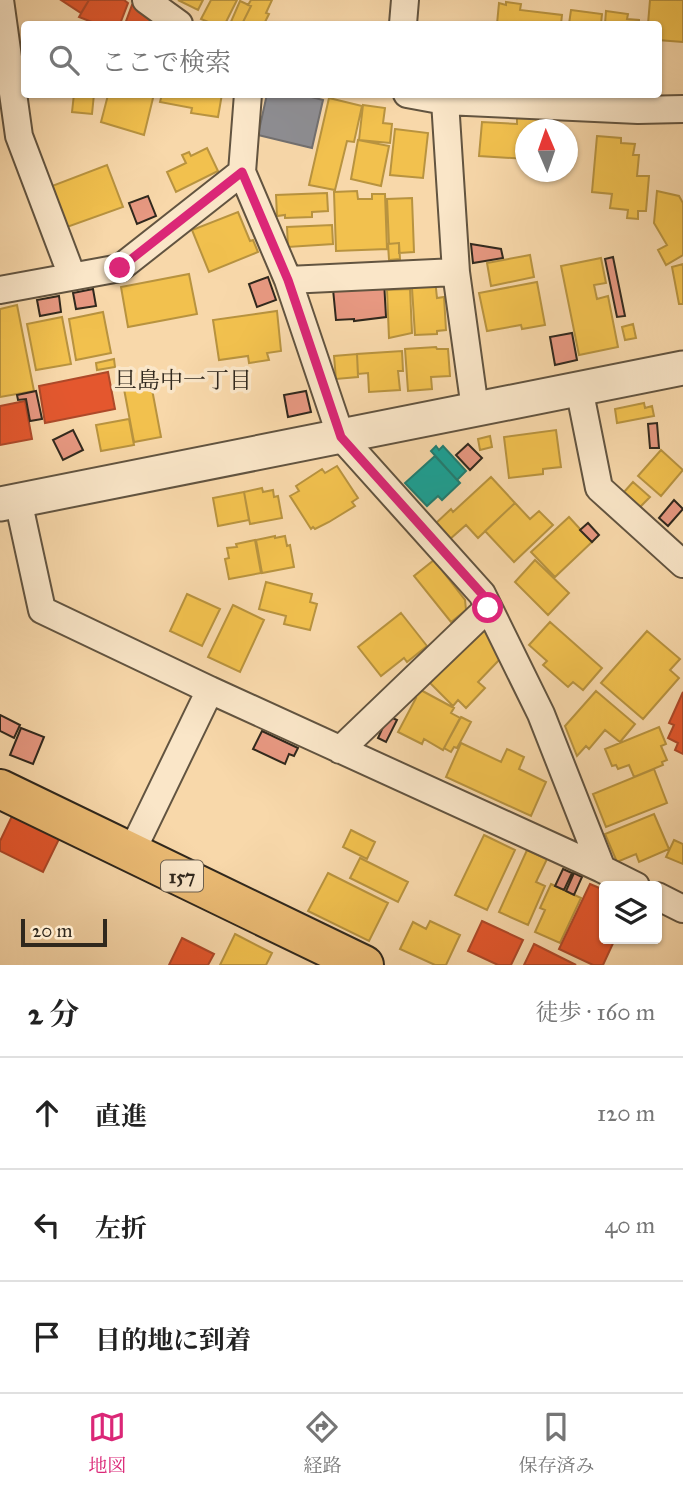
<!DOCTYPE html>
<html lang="ja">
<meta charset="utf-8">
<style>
body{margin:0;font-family:"IM FELL Great Primer","Noto Serif JP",serif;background:#f6f6f6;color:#222}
.controls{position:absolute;right:21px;bottom:21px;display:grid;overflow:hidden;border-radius:7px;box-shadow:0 2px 5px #0004}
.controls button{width:63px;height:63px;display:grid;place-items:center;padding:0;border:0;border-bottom:2px solid #e0e0e0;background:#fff;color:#222;font:35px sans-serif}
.compass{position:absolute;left:515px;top:119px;width:63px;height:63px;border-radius:50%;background:#fff;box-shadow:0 2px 5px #0004;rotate:358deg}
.scale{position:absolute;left:21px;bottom:18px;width:86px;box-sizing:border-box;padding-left:7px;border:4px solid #30281d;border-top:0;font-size:19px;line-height:24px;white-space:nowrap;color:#30281d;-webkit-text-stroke:5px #fae6c8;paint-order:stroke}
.stop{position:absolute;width:21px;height:21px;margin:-16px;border:5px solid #db2777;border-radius:50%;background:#fff}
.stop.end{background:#db2777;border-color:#fff;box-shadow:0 2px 7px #0008}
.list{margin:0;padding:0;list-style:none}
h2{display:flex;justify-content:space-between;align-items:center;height:91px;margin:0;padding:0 28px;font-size:30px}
h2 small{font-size:23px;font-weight:400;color:#767676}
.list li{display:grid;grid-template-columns:46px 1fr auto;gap:21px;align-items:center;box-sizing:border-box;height:112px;padding:0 28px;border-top:2px solid #e0e0e0}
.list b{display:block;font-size:26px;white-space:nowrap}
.list em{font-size:23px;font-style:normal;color:#767676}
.icon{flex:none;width:38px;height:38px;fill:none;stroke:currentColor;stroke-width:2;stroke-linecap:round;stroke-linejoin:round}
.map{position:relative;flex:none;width:683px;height:965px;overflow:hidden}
.search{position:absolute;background:#fff;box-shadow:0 2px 5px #0004;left:21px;right:21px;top:21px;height:77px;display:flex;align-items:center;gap:18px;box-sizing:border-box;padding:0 24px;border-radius:7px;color:#767676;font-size:26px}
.sheet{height:427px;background:#fff}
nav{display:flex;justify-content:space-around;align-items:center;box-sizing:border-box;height:98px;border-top:2px solid #e0e0e0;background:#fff;font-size:19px;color:#767676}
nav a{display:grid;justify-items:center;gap:4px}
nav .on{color:#db2777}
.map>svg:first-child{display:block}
.homes{fill:#f2c14e;stroke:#b8933f;stroke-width:2}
.shops{fill:#e4572e;stroke:#ae4929;stroke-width:2}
.public{fill:#17a398;stroke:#1e7e73;stroke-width:2}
.industry{fill:#8d8d92;stroke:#716f6f;stroke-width:2}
.building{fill:#e79881;stroke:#30281d;stroke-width:2}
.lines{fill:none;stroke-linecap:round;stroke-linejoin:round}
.minor-casing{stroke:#625440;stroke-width:30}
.tertiary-casing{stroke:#625440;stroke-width:37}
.trunk-casing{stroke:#30281d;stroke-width:42}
.minor{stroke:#fae6c8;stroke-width:26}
.tertiary{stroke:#fae6c8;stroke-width:33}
.trunk{stroke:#ecbc75;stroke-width:38}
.route{stroke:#db2777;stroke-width:9}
.labels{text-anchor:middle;stroke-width:7;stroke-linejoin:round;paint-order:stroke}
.shield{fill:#fae6c8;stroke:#6d6150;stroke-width:2}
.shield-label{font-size:19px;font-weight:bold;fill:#30281d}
.neighbourhood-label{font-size:23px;fill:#30281d;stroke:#fae6c8}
</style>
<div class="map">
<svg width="683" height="965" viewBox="0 0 683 965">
<rect width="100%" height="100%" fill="#f8d8aa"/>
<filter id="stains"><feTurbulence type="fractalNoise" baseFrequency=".00286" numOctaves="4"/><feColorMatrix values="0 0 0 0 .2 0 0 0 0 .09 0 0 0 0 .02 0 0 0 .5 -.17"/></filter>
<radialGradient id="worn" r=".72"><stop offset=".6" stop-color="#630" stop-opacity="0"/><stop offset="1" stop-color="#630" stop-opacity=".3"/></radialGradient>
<path class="homes" d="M 178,0 L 203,0 L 198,10 Z
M 211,0 L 237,0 L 225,24 L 213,24 L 201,19 Z
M 251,0 L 272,0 L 266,13 L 269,14 L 264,24 L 242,24 L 251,6 L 248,5 Z
M 650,0 L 683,0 L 683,42 L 658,40 L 658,24 L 648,24 Z
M 240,1 L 251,6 L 242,24 L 230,24 Z
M 506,2 L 521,4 L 520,10 L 562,15 L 561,24 L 497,24 L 499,3 L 506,5 Z
M 571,10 L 602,14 L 601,24 L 569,24 Z
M 606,11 L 628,14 L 627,19 L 639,20 L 639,24 L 605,24 Z
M 74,94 L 94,94 L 92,114 L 72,112 Z
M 104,94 L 154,94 L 144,135 L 101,122 L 108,95 Z
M 162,94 L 222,94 L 218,117 L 191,113 L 192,108 L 160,102 Z
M 329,98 L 362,106 L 354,142 L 347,141 L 335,190 L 309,185 Z
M 363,105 L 385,108 L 383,123 L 392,124 L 390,143 L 359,140 Z
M 517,116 L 540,117 L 539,130 L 526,130 L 526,159 L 479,156 L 482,122 L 517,124 Z
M 395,129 L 428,133 L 423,178 L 390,175 Z
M 597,136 L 621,138 L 621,143 L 635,144 L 633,155 L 639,155 L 637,176 L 649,176 L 646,211 L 638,211 L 638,219 L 627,218 L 628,210 L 610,208 L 612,194 L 592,192 Z
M 358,140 L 389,146 L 381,186 L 351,179 Z
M 207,148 L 218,171 L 176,192 L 167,172 L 186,163 L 182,155 L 189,152 L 191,156 Z
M 107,165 L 123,207 L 67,227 L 52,186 Z
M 357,191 L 358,199 L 372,199 L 372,194 L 385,194 L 387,249 L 336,251 L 334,192 Z
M 657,191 L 679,196 L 683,203 L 683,255 L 666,265 L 658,250 L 667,245 L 654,223 Z
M 327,193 L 328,211 L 312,212 L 312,217 L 285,218 L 285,215 L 277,216 L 276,195 Z
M 412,198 L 414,252 L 399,253 L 399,243 L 389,244 L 387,199 Z
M 238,212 L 250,241 L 253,240 L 258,252 L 209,272 L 192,230 Z
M 332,225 L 333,244 L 288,247 L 287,227 Z
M 399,243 L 400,259 L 389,260 L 388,244 Z
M 530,255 L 534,277 L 491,286 L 487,263 Z
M 601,258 L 606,283 L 594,285 L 597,299 L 608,296 L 618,347 L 579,355 L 561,266 Z
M 683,264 L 683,304 L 679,304 L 672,267 Z
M 189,274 L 197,314 L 128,327 L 121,287 Z
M 435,279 L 437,298 L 444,297 L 446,330 L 437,331 L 437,334 L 415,335 L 412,288 L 419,287 L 419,280 Z
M 537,282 L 545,325 L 522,329 L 521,325 L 487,331 L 479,293 Z
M 410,289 L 412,333 L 389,338 L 387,290 Z
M 17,305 L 34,391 L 0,397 L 0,309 Z
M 277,311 L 281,351 L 267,353 L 269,360 L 249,363 L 248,356 L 219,360 L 213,320 Z
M 103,312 L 111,353 L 76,360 L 69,319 Z
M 62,317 L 71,364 L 36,370 L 27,324 Z
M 633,324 L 636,338 L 625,340 L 622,327 Z
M 436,347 L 437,349 L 448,349 L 450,376 L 431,377 L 432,389 L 408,391 L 405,349 Z
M 402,351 L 403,371 L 398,371 L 400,390 L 369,392 L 368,373 L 358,374 L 357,354 Z
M 357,354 L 358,377 L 336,379 L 334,356 Z
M 114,359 L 115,367 L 97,370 L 96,363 Z
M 151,384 L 161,437 L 134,442 L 124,389 Z
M 644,403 L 645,408 L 652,406 L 654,416 L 617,423 L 615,409 Z
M 129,419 L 134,445 L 101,451 L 96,425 Z
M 556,430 L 561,467 L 543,469 L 543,474 L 509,478 L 504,437 Z
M 490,436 L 492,447 L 480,450 L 478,439 Z
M 661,450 L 683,470 L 661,496 L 638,476 Z
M 337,466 L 358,498 L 352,502 L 355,506 L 329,522 L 315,529 L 313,527 L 311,529 L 290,496 L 299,491 L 296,486 L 322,469 L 325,473 Z
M 491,477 L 515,503 L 478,538 L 466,525 L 450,539 L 436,523 L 451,509 L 453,512 Z
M 633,482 L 650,497 L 640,507 L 624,492 Z
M 262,488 L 263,492 L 273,490 L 274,497 L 278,496 L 282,518 L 250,524 L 244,492 Z
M 244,492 L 249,520 L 218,526 L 213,498 Z
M 515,503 L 530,519 L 539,511 L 553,525 L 514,562 L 485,531 Z
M 569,517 L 592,542 L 555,577 L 531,552 Z
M 275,536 L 275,538 L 285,536 L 287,546 L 290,545 L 294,567 L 262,573 L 256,540 Z
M 255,540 L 261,573 L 229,579 L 225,559 L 229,558 L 227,548 L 237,547 L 236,544 Z
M 434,560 L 465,600 L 466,610 L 451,622 L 414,576 Z
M 535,560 L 569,593 L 548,615 L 515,582 Z
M 266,582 L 312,594 L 310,602 L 317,604 L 310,630 L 284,624 L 286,616 L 259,609 Z
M 187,594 L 220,609 L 202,646 L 170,631 Z
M 233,605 L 264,620 L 240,672 L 208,657 Z
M 401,613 L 427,646 L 407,662 L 404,658 L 381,676 L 358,647 Z
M 550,622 L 602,668 L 583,690 L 573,682 L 568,687 L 543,665 L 547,661 L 529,645 Z
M 473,630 L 486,631 L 500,659 L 478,682 L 485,688 L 466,708 L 458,700 L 453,706 L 430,683 L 448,664 Z
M 647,631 L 680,659 L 670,670 L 679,678 L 643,719 L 601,683 Z
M 417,688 L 454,708 L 451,713 L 460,718 L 443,750 L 424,739 L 422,744 L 398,732 L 416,698 L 413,697 Z
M 596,691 L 635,724 L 620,742 L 605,730 L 589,749 L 586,746 L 577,756 L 565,726 Z
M 461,717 L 471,722 L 457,748 L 454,747 L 451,752 L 444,748 Z
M 659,727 L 666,744 L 661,746 L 667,760 L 662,762 L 663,765 L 634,777 L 629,765 L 618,769 L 616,765 L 612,766 L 605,749 Z
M 461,743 L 501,762 L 507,749 L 524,757 L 519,769 L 546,782 L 531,816 L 446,777 Z
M 654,769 L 667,803 L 606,827 L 593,794 Z
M 654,814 L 669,849 L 639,862 L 636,854 L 617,862 L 605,834 Z
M 351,830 L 375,842 L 367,859 L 343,847 Z
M 484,835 L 515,850 L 487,910 L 455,895 Z
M 674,840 L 683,844 L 683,864 L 666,857 Z
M 527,850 L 547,859 L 536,882 L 545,886 L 528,925 L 499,912 Z
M 360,858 L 408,882 L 398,902 L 350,878 Z
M 328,873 L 388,903 L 369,941 L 308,911 Z
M 551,884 L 581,898 L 560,943 L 535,932 L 545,910 L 540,908 Z
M 430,921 L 460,935 L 446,965 L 435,965 L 400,949 L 413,922 L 426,929 Z
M 235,934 L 272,953 L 266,965 L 220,965 Z"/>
<path class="shops" d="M 61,0 L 89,0 L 81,13 Z
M 89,0 L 124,0 L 128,3 L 120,24 L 97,24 L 79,17 Z
M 132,5 L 153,19 L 151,24 L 125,24 Z
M 108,372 L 115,409 L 45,423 L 39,386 Z
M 25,401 L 32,439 L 0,445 L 0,406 Z
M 683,692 L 683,754 L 675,750 L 678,743 L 668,738 L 674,725 L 669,723 Z
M 13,814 L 60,837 L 43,872 L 0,851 L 0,841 Z
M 590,884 L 604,890 L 604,939 L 615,939 L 603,965 L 593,965 L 559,949 Z
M 482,921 L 523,940 L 511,965 L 498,965 L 468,951 Z
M 182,938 L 214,954 L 208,965 L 169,965 Z
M 534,944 L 576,965 L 524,965 Z"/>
<path class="public" d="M 436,446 L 439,450 L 443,446 L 466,471 L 457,480 L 431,451 Z
M 435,456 L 460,483 L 442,500 L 438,496 L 427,506 L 405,483 Z"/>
<path class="industry" d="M 267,94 L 300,94 L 323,100 L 312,148 L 258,135 Z"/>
<path class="building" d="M 148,196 L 156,216 L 137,224 L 129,203 Z
M 471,244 L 501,249 L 503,258 L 473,263 Z
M 613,257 L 625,316 L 617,317 L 605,259 Z
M 268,277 L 276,300 L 257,307 L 249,284 Z
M 384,281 L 386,317 L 354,321 L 354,319 L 336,320 L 333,289 Z
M 93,289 L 96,306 L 76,309 L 73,293 Z
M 59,296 L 61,312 L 40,316 L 37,300 Z
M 572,333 L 577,360 L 555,365 L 550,337 Z
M 36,391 L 42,419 L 30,421 L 26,399 L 18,400 L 17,395 Z
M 306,391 L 311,412 L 288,417 L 284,395 Z
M 657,423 L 659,448 L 650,448 L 648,424 Z
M 73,430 L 83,450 L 63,460 L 53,440 Z
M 468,444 L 482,458 L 470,470 L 456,455 Z
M 674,500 L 683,509 L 668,526 L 659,518 Z
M 588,523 L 599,535 L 592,542 L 580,530 Z
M 0,715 L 20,725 L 14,738 L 0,731 Z
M 388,716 L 397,720 L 386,742 L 378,738 Z
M 21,728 L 44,737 L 33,764 L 10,755 Z
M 262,731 L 298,748 L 294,756 L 289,754 L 285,764 L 253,749 Z
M 563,869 L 572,873 L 564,890 L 555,886 Z
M 574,873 L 582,877 L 574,895 L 566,891 Z"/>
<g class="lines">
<defs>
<path id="minor" d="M 0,0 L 19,136 L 72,276
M 146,0 L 179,24
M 403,24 L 405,0
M 407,94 L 445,101 L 638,110 L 683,109
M 445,101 L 456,272 L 475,409
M 288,280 L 456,272
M 0,290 L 120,268 L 242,172
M 579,388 L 599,488 L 683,564
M 18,500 L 42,610 L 210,690 L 132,851
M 210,690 L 602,869 L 541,714 L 482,594 L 341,437 L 288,280 L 242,172 L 248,94
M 340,750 L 488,608
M 602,869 L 636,886
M 657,896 L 683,909"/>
<path id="tertiary" d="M 0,504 L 683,368"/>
<path id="trunk" d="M 0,789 L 364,965"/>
</defs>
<use href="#minor" class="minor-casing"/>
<use href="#tertiary" class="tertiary-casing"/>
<use href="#trunk" class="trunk-casing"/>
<use href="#minor" class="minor"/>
<use href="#tertiary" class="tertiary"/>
<use href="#trunk" class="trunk"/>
</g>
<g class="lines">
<path class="route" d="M 120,268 L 242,172 L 288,280 L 341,437 L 482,594 L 488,608"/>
</g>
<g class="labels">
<rect class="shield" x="161" y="860.5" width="42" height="31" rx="5"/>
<g class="shield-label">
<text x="182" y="883">157</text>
</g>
<g class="neighbourhood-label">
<text x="183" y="388">旦島中一丁目</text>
</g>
</g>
<rect width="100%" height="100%" filter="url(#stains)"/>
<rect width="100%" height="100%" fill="url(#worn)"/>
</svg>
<div class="controls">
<button><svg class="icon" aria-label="layers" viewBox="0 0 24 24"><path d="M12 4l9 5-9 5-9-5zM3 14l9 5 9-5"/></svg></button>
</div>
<svg class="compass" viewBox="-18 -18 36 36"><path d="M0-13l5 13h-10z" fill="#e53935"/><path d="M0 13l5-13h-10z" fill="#767676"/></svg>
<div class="scale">20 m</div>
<div class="stop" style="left:488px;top:608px"></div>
<div class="stop end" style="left:120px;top:268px"></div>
<div class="search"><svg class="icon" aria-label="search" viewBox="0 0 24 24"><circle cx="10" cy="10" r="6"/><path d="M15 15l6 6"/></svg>ここで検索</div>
</div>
<section class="sheet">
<h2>2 分<small>徒歩 · 160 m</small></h2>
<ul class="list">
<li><svg class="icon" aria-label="ahead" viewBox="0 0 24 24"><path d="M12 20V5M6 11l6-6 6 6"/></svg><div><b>直進</b></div><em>120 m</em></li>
<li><svg class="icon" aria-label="left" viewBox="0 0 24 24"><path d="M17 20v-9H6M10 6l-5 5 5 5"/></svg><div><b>左折</b></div><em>40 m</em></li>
<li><svg class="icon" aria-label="arrive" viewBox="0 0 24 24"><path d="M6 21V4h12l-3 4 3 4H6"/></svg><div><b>目的地に到着</b></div></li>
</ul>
</section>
<nav>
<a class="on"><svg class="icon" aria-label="map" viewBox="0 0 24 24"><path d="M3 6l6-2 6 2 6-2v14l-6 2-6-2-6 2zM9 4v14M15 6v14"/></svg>地図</a>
<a><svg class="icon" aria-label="directions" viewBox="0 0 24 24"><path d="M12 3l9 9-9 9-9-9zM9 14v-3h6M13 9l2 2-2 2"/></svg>経路</a>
<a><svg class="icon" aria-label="saved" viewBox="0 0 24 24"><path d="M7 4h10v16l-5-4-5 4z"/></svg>保存済み</a>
</nav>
